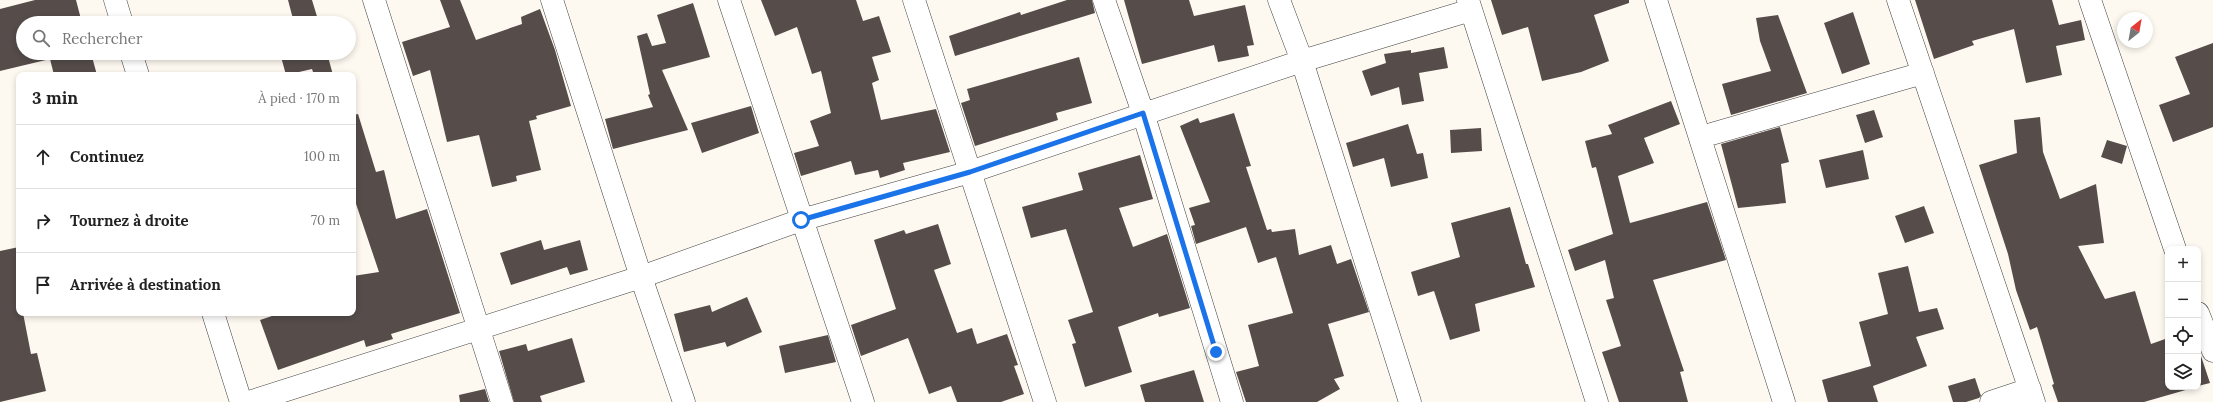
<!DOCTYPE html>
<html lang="fr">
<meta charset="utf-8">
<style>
body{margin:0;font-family:Lora,serif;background:#f2f2f2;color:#222}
.controls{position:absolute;right:12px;bottom:12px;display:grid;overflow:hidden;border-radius:8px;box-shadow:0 2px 6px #0003}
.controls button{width:36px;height:36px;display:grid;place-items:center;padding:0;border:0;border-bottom:1px solid #e0e0e0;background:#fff;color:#222;font:20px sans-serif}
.compass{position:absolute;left:2117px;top:12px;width:36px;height:36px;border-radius:50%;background:#fff;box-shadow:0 2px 6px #0003;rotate:31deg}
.stop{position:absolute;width:12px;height:12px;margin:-9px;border:3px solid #1a73e8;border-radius:50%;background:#fff}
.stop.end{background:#1a73e8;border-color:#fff;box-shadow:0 1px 4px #0008}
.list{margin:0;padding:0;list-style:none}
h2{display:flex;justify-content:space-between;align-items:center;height:52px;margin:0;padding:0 16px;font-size:17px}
h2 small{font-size:13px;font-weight:400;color:#767676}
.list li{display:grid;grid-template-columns:26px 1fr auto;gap:12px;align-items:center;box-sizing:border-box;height:64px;padding:0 16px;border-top:1px solid #e0e0e0}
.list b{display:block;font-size:15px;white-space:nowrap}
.list em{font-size:13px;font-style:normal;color:#767676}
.icon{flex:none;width:22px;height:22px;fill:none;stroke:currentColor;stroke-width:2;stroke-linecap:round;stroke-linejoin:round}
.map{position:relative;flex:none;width:2213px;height:402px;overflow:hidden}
.search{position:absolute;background:#fff;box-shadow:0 2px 6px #0003;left:16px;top:16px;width:340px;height:44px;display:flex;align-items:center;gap:10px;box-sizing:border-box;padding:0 14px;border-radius:22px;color:#767676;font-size:15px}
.panel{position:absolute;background:#fff;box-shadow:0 2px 6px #0003;left:16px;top:72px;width:340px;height:244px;border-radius:8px}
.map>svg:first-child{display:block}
.building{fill:#564d4b}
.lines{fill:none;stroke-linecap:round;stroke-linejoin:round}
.minor-casing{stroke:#414141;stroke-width:23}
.minor{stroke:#fff;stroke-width:22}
.route{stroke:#1a73e8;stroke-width:5}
</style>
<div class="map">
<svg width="2213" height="402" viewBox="0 0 2213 402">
<rect width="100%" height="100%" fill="#fef9f0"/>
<path class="building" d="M 35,0 L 76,0 L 82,23 L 23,23 L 23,53 L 91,53 L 97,75 L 54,75 L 50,59 L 0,71 L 0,9 Z
M 288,0 L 312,0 L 319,23 L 279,23 L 293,19 Z
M 440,0 L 460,0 L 476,40 L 522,24 L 521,17 L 540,9 L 555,50 L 571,106 L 536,116 L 537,119 L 529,121 L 541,170 L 516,176 L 517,181 L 492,187 L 479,135 L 447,142 L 430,70 L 413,76 L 402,42 L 450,27 Z
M 761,0 L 856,0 L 863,21 L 879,16 L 891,52 L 872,57 L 879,80 L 872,83 L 881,120 L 936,109 L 950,152 L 903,163 L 905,170 L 880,178 L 878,170 L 855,175 L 851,161 L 801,176 L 794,153 L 819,146 L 810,121 L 831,113 L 821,71 L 812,74 L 797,27 L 775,36 Z
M 1067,0 L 1092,0 L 1095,13 L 955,56 L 949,36 L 1020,12 L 1021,15 Z
M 1124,0 L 1189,0 L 1194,16 L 1245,5 L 1254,45 L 1247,46 L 1249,56 L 1218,62 L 1214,45 L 1142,64 Z
M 1491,0 L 1629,0 L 1629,3 L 1594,15 L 1609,61 L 1581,72 L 1542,81 L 1528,27 L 1502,35 Z
M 1915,0 L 2052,0 L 2059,25 L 2081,20 L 2085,40 L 2056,46 L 2062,75 L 2026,83 L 2014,29 L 1972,41 L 1974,45 L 1934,59 Z
M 693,3 L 710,57 L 662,70 L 688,130 L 613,149 L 605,119 L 653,107 L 648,95 L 650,94 L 637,36 L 647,33 L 652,46 L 666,43 L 657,15 Z
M 1853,12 L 1870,64 L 1842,74 L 1824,23 Z
M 1778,15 L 1807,93 L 1731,115 L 1722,84 L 1771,71 L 1760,41 L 1756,18 Z
M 2213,43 L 2213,127 L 2173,142 L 2159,105 L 2190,94 L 2175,57 Z
M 1444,47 L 1448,68 L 1419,73 L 1424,101 L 1402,105 L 1399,87 L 1371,96 L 1362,71 L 1386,63 L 1384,54 L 1411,50 L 1411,53 Z
M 280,53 L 327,53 L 333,75 L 314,75 L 312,69 L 286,75 Z
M 1079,57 L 1092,103 L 1056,113 L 1058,120 L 975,146 L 961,103 L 970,100 L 967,89 Z
M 1671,101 L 1680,124 L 1644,138 L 1654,163 L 1618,176 L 1630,223 L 1707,202 L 1726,260 L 1653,280 L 1684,371 L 1680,372 L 1688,402 L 1619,402 L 1602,352 L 1621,346 L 1606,300 L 1614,298 L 1605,260 L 1575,271 L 1568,250 L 1613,234 L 1596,167 L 1592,168 L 1585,141 L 1612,134 L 1608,125 Z
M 751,106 L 759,133 L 702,153 L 691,123 Z
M 1874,110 L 1883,137 L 1865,143 L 1856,115 Z
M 1234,113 L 1251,166 L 1246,167 L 1267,230 L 1271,229 L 1272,232 L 1295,229 L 1299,255 L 1331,245 L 1337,264 L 1351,259 L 1369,312 L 1328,324 L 1344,376 L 1334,379 L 1340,389 L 1317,402 L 1246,402 L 1236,372 L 1259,366 L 1248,325 L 1293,313 L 1276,257 L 1258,263 L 1246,227 L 1196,244 L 1191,226 L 1195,225 L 1189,208 L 1210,202 L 1180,126 L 1198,118 L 1200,123 Z
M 358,114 L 376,172 L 384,170 L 396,219 L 427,209 L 460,313 L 391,334 L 393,339 L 366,347 L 364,340 L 278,370 L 260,320 L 281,313 L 353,313 L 353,276 L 379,272 L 353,195 L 353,115 Z
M 2040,117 L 2043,152 L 2060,199 L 2096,184 L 2104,243 L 2078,246 L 2105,299 L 2135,291 L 2151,344 L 2168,338 L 2168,387 L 2196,387 L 2144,402 L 2058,402 L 2052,385 L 2054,384 L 2037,327 L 2030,330 L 2016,290 L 2008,254 L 1979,165 L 2017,153 L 2014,120 Z
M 1408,124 L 1417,154 L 1423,153 L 1428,178 L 1391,187 L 1384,158 L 1353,167 L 1346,143 Z
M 1780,127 L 1789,162 L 1781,164 L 1786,203 L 1738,208 L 1721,144 Z
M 1481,128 L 1482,151 L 1451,153 L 1450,130 Z
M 2107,140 L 2127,146 L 2122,164 L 2101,157 Z
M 1863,150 L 1869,179 L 1826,188 L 1819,160 Z
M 1140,155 L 1153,199 L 1119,208 L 1133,247 L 1167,234 L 1190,308 L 1159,317 L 1158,313 L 1118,327 L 1132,372 L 1085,387 L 1072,344 L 1076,343 L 1068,320 L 1093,312 L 1066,229 L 1031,238 L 1022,207 L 1083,190 L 1078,173 Z
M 1924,206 L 1934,233 L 1905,243 L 1895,216 Z
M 1510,207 L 1526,264 L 1528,264 L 1535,287 L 1475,304 L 1480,331 L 1450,340 L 1434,291 L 1418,296 L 1411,272 L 1460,257 L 1451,223 Z
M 938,224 L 951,264 L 934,270 L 957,333 L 972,328 L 977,344 L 1007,334 L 1018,365 L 1014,366 L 1024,394 L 1001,402 L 957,402 L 951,386 L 929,394 L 908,338 L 861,356 L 851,325 L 896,309 L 874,240 L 904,230 L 906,234 Z
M 541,240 L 544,250 L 580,240 L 588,270 L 570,275 L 567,267 L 511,285 L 500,253 Z
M 19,247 L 19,313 L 23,313 L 31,354 L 37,353 L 46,391 L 0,402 L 0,251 Z
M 1908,266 L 1919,312 L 1937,308 L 1944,329 L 1916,337 L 1927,366 L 1873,386 L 1878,402 L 1828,402 L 1822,380 L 1871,366 L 1859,322 L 1888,314 L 1878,273 Z
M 747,297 L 762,332 L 727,347 L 725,342 L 684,352 L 674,314 L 710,305 L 712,312 Z
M 828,335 L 836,362 L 785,373 L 779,346 Z
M 572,338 L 585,382 L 540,396 L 542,402 L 514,402 L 499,351 L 526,344 L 528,351 Z
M 2198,347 L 2210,383 L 2198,386 Z
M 1194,370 L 1204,402 L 1145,402 L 1140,385 Z
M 1975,378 L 1981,396 L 1979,398 L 1966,402 L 1953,402 L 1948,386 Z
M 485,389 L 489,402 L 460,402 L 459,395 Z"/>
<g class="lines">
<defs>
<path id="minor" d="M 115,0 L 122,23
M 374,0 L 502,402
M 552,0 L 641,277 L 684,402
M 729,0 L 863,402
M 914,0 L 1045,402
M 1104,0 L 1143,113 L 1232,402
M 1279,0 L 1302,61 L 1410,402
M 1468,0 L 1597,402
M 1656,0 L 1784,402
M 1898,0 L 2034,402
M 2090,0 L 2175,249
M 131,53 L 138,75
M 1701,137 L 1923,73
M 213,313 L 241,402
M 2198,313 L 2213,351
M 249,402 L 641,277 L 801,220 L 970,172 L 1302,61 L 1471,10
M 1991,402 L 2030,389"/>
</defs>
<use href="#minor" class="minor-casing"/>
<use href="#minor" class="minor"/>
</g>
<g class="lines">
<path class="route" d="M 801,220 L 970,172 L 1143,113 L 1216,352"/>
</g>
</svg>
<div class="controls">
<button>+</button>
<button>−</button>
<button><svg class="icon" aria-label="locate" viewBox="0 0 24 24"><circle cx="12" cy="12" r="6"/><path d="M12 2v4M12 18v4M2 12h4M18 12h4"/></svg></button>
<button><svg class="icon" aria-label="layers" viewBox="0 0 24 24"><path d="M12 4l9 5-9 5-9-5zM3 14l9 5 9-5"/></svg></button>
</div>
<svg class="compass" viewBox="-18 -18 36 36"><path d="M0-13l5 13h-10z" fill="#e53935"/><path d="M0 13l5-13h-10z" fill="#767676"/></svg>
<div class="stop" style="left:801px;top:220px"></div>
<div class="stop end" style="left:1216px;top:352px"></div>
<div class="search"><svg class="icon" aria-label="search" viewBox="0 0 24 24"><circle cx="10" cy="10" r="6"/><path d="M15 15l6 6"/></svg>Rechercher</div>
<section class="panel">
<h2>3 min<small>À pied · 170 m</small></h2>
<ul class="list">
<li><svg class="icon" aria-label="ahead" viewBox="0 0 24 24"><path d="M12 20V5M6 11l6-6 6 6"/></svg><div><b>Continuez</b></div><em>100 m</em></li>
<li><svg class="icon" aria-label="right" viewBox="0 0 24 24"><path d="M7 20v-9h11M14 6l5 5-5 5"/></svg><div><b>Tournez à droite</b></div><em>70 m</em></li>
<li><svg class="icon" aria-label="arrive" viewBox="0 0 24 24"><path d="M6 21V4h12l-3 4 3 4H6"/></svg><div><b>Arrivée à destination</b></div></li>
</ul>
</section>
</div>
